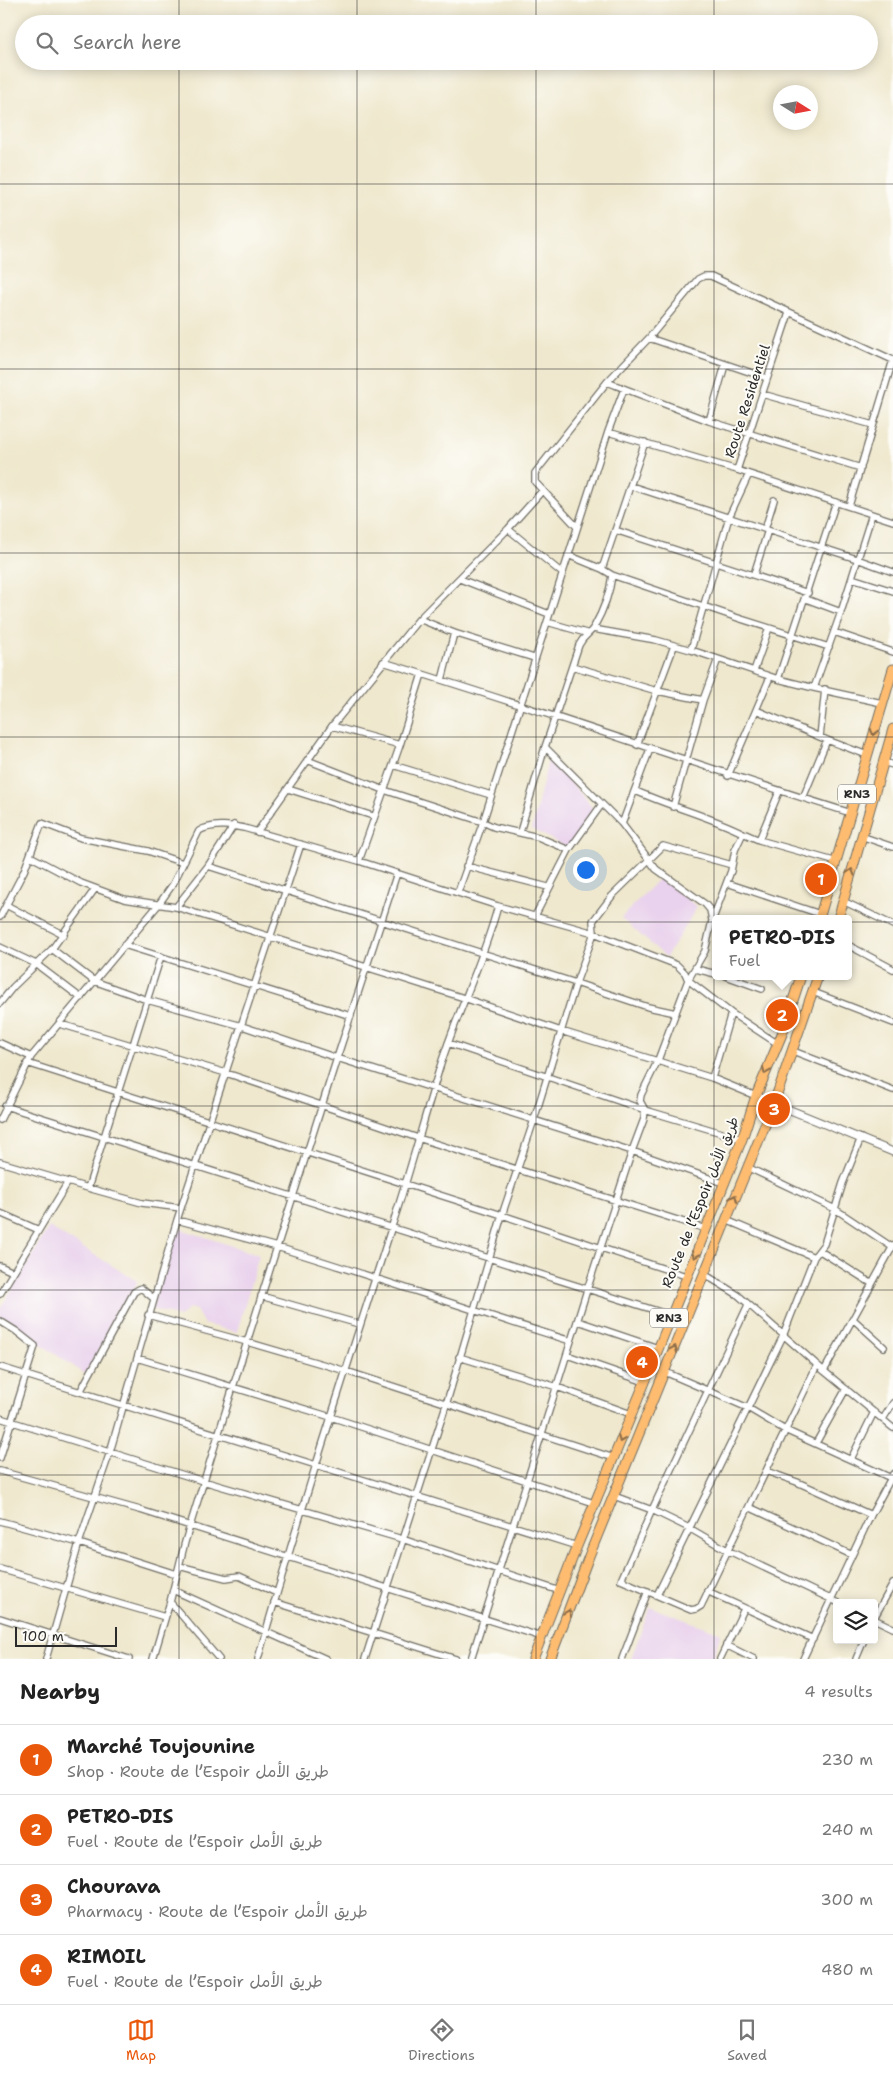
<!DOCTYPE html>
<meta charset="utf-8">
<style>
body{margin:0;font-family:"Shantell Sans","Playpen Sans Arabic",sans-serif;background:#f2f2f2;color:#222}
.controls{position:absolute;right:15px;bottom:15px;display:grid;overflow:hidden;border-radius:5px;box-shadow:0 2px 12px #0003}
.controls button{width:45px;height:45px;display:grid;place-items:center;padding:0;border:0;border-bottom:1px solid #e0e0e0;background:#fff;color:#222;font:25px sans-serif}
.compass{position:absolute;left:773px;top:85px;width:45px;height:45px;border-radius:50%;background:#fff;box-shadow:0 2px 12px #0003;rotate:101deg}
.scale{position:absolute;left:15px;bottom:12px;width:102px;box-sizing:border-box;padding-left:5px;border:2px solid #2b2b2b;border-top:0;font-size:14px;line-height:18px;white-space:nowrap;color:#2b2b2b;-webkit-text-stroke:4px #fdfcf7;paint-order:stroke}
.you{position:absolute;left:585px;top:869px;width:18px;height:18px;margin:-12px;border:4px solid #fff;border-radius:50%;background:#1a73e8;box-shadow:0 0 0 8px #1a73e833}
.badge{display:grid;place-items:center;width:32px;height:32px;border-radius:50%;background:#ea580c;color:#fff;font-size:16px;font-weight:700}
.pin{position:absolute;translate:-50% -50%;border:2px solid #fff;box-shadow:0 1px 5px #0006}
.popup{position:absolute;left:712px;top:915px;width:140px;height:65px;box-sizing:border-box;display:grid;place-content:center;border-radius:5px;background:#fff;filter:drop-shadow(0 1px 4px #0005);font-size:16px;white-space:nowrap;color:#767676}
.popup b{font-size:19px;color:#222}
.popup::after{content:'';position:absolute;left:50%;top:100%;margin-left:-10px;border:10px solid transparent;border-top-color:#fff}
.list{margin:0;padding:0;list-style:none}
h2{display:flex;justify-content:space-between;align-items:center;height:65px;margin:0;padding:0 20px;font-size:21px}
h2 small{font-size:16px;font-weight:400;color:#767676}
.list li{display:grid;grid-template-columns:32px 1fr auto;gap:15px;align-items:center;box-sizing:border-box;height:70px;padding:0 20px;border-top:1px solid #e0e0e0}
.list b{display:block;font-size:19px;white-space:nowrap}
.list p{margin:0;font-size:16px;white-space:nowrap;color:#767676}
.list em{font-size:16px;font-style:normal;color:#767676}
.icon{flex:none;width:28px;height:28px;fill:none;stroke:currentColor;stroke-width:2;stroke-linecap:round;stroke-linejoin:round}
.map{position:relative;flex:none;width:893px;height:1659px;overflow:hidden}
.search{position:absolute;background:#fff;box-shadow:0 2px 12px #0003;left:15px;right:15px;top:15px;height:55px;display:flex;align-items:center;gap:12px;box-sizing:border-box;padding:0 18px;border-radius:28px;color:#767676;font-size:19px}
.sheet{height:345px;background:#fff}
nav{display:flex;justify-content:space-around;align-items:center;box-sizing:border-box;height:70px;border-top:1px solid #e0e0e0;background:#fff;font-size:14px;color:#767676}
nav a{display:grid;justify-items:center;gap:2px}
nav .on{color:#ea580c}
.map>svg:first-child{display:block}
.built{fill:#e9d2ed}
.lines{fill:none;stroke-linecap:round;stroke-linejoin:round}
.minor-casing{stroke:#706d64;stroke-width:8}
.tertiary-casing{stroke:#706d64;stroke-width:9}
.trunk-casing{stroke:#706d64;stroke-width:11}
.minor{stroke:#fff;stroke-width:5.5}
.tertiary{stroke:#fff;stroke-width:7}
.trunk{stroke:#fdbc70;stroke-width:9}
.oneway{stroke:#8a6c4a}
.grid{fill:none;stroke:#2b2b2b;stroke-width:1;stroke-opacity:0.55}
.labels{text-anchor:middle;stroke-width:4;stroke-linejoin:round;paint-order:stroke}
.shield{fill:#fdfcf7;stroke:#6a6a68;stroke-width:1}
.shield-label{font-size:12px;font-weight:bold;fill:#2b2b2b}
.street-label{font-size:14px;fill:#2b2b2b;stroke:#fdfcf7}
</style>
<div class="map">
<svg width="893" height="1659" viewBox="0 0 893 1659">
<rect width="100%" height="100%" fill="#fdfcf7"/>
<filter id="ink" filterUnits="userSpaceOnUse"><feTurbulence type="fractalNoise" baseFrequency=".02" numOctaves="2"/><feDisplacementMap in="SourceGraphic" scale="10" xChannelSelector="R" yChannelSelector="G"/><feConvolveMatrix kernelMatrix="1 2 1 2 8 2 1 2 1" color-interpolation-filters="sRGB"/></filter>
<filter id="wash" filterUnits="userSpaceOnUse"><feTurbulence type="fractalNoise" baseFrequency=".0096" numOctaves="4" result="noise"/><feDisplacementMap in="SourceGraphic" scale="20" xChannelSelector="R" yChannelSelector="G"/><feGaussianBlur stdDeviation="1.12" result="paint"/><feColorMatrix in="noise" values="0 0 0 0 0 0 0 0 0 0 0 0 0 0 0 0 0 1.4 0 .05"/><feComposite in="paint" operator="in"/></filter>
<g filter="url(#wash)">
<rect width="100%" height="100%" fill="#efe8ce"/>
<path class="built" d="M 549,756 L 595,811 L 568,848 L 532,829 Z
M 660,877 L 697,907 L 666,957 L 621,918 Z
M 49,1227 L 137,1281 L 135,1287 L 85,1374 L 0,1317 L 0,1309 Z
M 175,1227 L 259,1255 L 237,1332 L 204,1324 L 196,1310 L 189,1308 L 180,1317 L 151,1309 Z
M 650,1607 L 721,1633 L 712,1659 L 631,1659 Z"/>
</g>
<g filter="url(#ink)">
<g class="lines">
<defs>
<path id="minor" d="M 789,313 L 737,470 L 893,521
M 649,338 L 767,378
M 607,382 L 709,421 L 861,468
M 762,394 L 873,425
M 709,421 L 725,365
M 608,432 L 624,389
M 645,442 L 602,569 L 612,575 C 610,593 603,611 594,627 C 590,634 584,635 579,645 L 545,747 L 622,824 L 656,869 L 705,904 L 710,910 L 712,920
M 749,474 L 729,517 L 691,650 L 778,679
M 631,486 L 857,559 L 893,572
M 849,506 L 893,360
M 872,514 L 841,612 L 814,688 L 882,703
M 577,527 L 535,482 L 535,473 L 607,382 L 649,338 L 698,279 L 704,276 L 711,276 L 893,360
M 508,529 L 562,573
M 765,529 L 774,500
M 615,530 L 808,593
M 568,555 L 602,569
M 754,574 L 768,530
M 612,575 L 738,618 L 829,647
M 852,578 L 893,591
M 460,579 L 549,614
M 806,599 L 841,612
M 419,619 L 454,633 L 534,658
M 547,622 L 586,633
M 593,629 L 656,640 L 691,650
M 834,632 L 893,652
M 383,662 C 540,709 695,765 851,813
M 572,666 L 657,691 L 703,700
M 754,671 L 769,628
M 442,680 L 454,633
M 814,688 L 778,679 L 836,502
M 756,710 L 827,740 L 867,755
M 332,726 L 400,745 L 393,765
M 820,737 L 825,689
M 400,745 L 422,674
M 637,745 L 674,646
M 307,760 L 384,790 L 483,822 L 458,892
M 883,762 L 893,765
M 728,776 L 770,677
M 288,789 L 373,816
M 636,791 C 671,807 709,816 743,833
M 803,798 L 827,740
M 673,807 L 703,700 L 718,659
M 622,824 L 650,749
M 257,832 L 332,726 L 419,619 L 508,529 L 543,490
M 520,832 L 545,747
M 861,836 L 893,847
M 759,840 L 779,792
M 569,850 L 538,837 L 494,827 L 483,822 L 608,432 L 737,470
M 30,856 L 81,883 L 124,899 L 176,907 L 464,998 L 561,1031 L 712,1078 L 756,1096
M 359,861 L 393,765 L 491,795
M 208,866 L 576,983 L 534,1120 L 502,1215 L 446,1405 L 365,1659
M 466,866 L 548,887
M 727,883 L 820,914
M 843,901 L 893,925
M 6,905 L 64,935
M 176,907 L 208,866 L 234,825
M 535,916 L 569,850 L 602,804
M 0,917 L 24,871 L 42,823 L 81,838 L 148,851 L 183,863
M 124,945 L 351,1016
M 848,945 L 893,969
M 0,947 L 36,964 L 81,998
M 52,949 L 94,981 L 147,1000 L 242,1026 L 337,1058 L 397,873
M 696,969 L 716,974
M 726,976 L 762,989
M 813,992 L 893,1023
M 0,1003 L 13,987 L 52,949 L 95,889
M 676,1013 L 648,1007 L 576,983 L 594,933 L 593,921 L 612,896 L 663,846 L 732,865
M 60,1024 L 226,1073 L 418,1138 L 706,1229
M 0,1043 L 31,1057
M 448,1043 L 645,1110 L 742,1139
M 793,1051 L 893,1090
M 27,1063 L 502,1215 L 686,1276
M 712,1078 L 731,1013
M 5,1106 L 670,1315
M 0,1120 L 31,1057 L 159,904 L 173,884 L 199,831 C 210,824 231,825 244,828 L 359,861 L 498,906 L 594,933 L 677,965 L 685,973 L 688,980 L 731,1013 L 778,1044
M 0,1162 L 88,1188 L 161,956
M 747,1167 L 835,1209 L 892,1247
M 88,1188 L 142,1203 L 181,1208
M 0,1213 L 39,1230
M 177,1220 L 277,1247 L 337,1058 L 632,1151 L 723,1183
M 726,1220 L 814,1257
M 820,1251 L 871,1283
M 0,1266 L 13,1272
M 704,1274 L 738,1295 L 824,1371 L 893,1428
M 0,1294 L 68,1182
M 261,1296 L 359,1324
M 748,1305 L 652,1510 L 621,1580 L 691,1610 L 696,1609 L 701,1606 L 817,1365
M 148,1315 L 247,1342 L 185,1542 L 170,1602 L 153,1659
M 853,1319 L 884,1347
M 0,1321 L 16,1331 L 35,1346 L 0,1458
M 578,1321 L 658,1348
M 571,1341 C 473,1311 375,1277 277,1247 L 247,1342 L 346,1371 L 614,1458
M 567,1355 L 645,1382
M 459,1357 L 557,1387 L 631,1414
M 137,1358 L 331,1417 L 594,1503
M 0,1367 L 577,1546
M 824,1371 L 893,1246
M 665,1372 L 748,1408 L 785,1430 L 891,1478 L 893,1474
M 80,1392 L 134,1292 L 141,1288 L 153,1298
M 0,1418 L 203,1481 L 402,1539 L 560,1591
M 883,1419 L 893,1403
M 816,1443 L 846,1389
M 851,1459 L 874,1412
M 0,1471 L 140,1510 L 542,1637
M 766,1471 L 797,1482 L 871,1515
M 614,1496 L 652,1510 L 689,1528 L 727,1550 L 839,1603
M 749,1507 L 852,1555
M 0,1521 L 79,1543 L 176,1574
M 179,1566 L 226,1578 L 239,1576 L 277,1593
M 0,1569 L 165,1617
M 173,1590 L 326,1659
M 707,1591 L 813,1639
M 657,1595 L 783,1336 L 814,1257 L 824,1244 L 843,1183 L 861,1138
M 170,1602 L 219,1659
M 274,1602 L 456,1659
M 0,1618 L 129,1659
M 874,1618 L 893,1584
M 874,1619 L 893,1628
M 726,1645 L 754,1659
M 46,1659 L 79,1543 L 110,1452 L 177,1220 L 301,844
M 258,1659 C 299,1514 346,1370 392,1226 C 409,1175 423,1122 439,1070 C 456,1015 483,962 498,906
M 471,1659 L 587,1290 L 632,1151 L 644,1119 L 645,1110 L 640,1101 L 641,1095 L 658,1060 L 688,980 L 705,951 L 712,921 L 731,871 L 735,850 L 743,833 L 759,840 L 837,862
M 622,1659 L 648,1591
M 720,1659 L 744,1609
M 803,1659 L 871,1515 L 891,1478
M 856,1659 L 864,1640"/>
<path id="tertiary" d="M 756,1096 L 893,1152"/>
<path id="trunk" d="M 819,919 L 893,669
M 838,919 L 893,729
M 533,1659 L 577,1546 L 645,1382 L 742,1139 L 756,1096 L 782,1034 L 801,976
M 550,1659 L 589,1556 L 774,1103 L 818,976"/>
</defs>
<use href="#minor" class="minor-casing"/>
<use href="#tertiary" class="tertiary-casing"/>
<use href="#trunk" class="trunk-casing"/>
<use href="#minor" class="minor"/>
<use href="#tertiary" class="tertiary"/>
<use href="#trunk" class="trunk"/>
</g>
<defs><path id="oneway-chevron" d="M-2-3.5L2.5 0L-2 3.5" fill="none" stroke-width="1.6" stroke-linecap="round" stroke-linejoin="round" transform="scale(1.25)"/></defs>
<g class="oneway">
<use href="#oneway-chevron" transform="translate(874 732) rotate(106)"/>
<use href="#oneway-chevron" transform="translate(851 872) rotate(-75)"/>
<use href="#oneway-chevron" transform="translate(766 1071) rotate(113)"/>
<use href="#oneway-chevron" transform="translate(734 1198) rotate(-68)"/>
<use href="#oneway-chevron" transform="translate(695 1255) rotate(113)"/>
<use href="#oneway-chevron" transform="translate(674 1349) rotate(-68)"/>
<use href="#oneway-chevron" transform="translate(621 1439) rotate(112)"/>
<use href="#oneway-chevron" transform="translate(568 1613) rotate(-69)"/>
</g>
</g>
<path class="grid" d="M 179,0 L 179,24M 357,0 L 357,24M 536,0 L 536,24M 714,0 L 714,24M 179,61 L 179,1659M 357,61 L 357,1659M 536,61 L 536,1659M 714,61 L 714,1659M 0,184 L 893,184M 0,369 L 893,369M 0,553 L 893,553M 0,737 L 893,737M 0,922 L 893,922M 0,1106 L 893,1106M 0,1290 L 893,1290M 0,1475 L 893,1475"/>
<g class="labels">
<g class="shield">
<rect x="838" y="784.5" width="38" height="19" rx="4"/>
<rect x="650" y="1308.5" width="38" height="19" rx="4"/>
</g>
<g class="shield-label">
<text x="857" y="798">RN3</text>
<text x="669" y="1322">RN3</text>
</g>
<g class="street-label">
<text transform="translate(747 401) rotate(-72)" y="5">Route Residentiel</text>
<text transform="translate(700 1202) rotate(-68)" y="5">Route de l’Espoir طريق الأمل</text>
</g>
</g>
</svg>
<div class="controls">
<button><svg class="icon" aria-label="layers" viewBox="0 0 24 24"><path d="M12 4l9 5-9 5-9-5zM3 14l9 5 9-5"/></svg></button>
</div>
<svg class="compass" viewBox="-18 -18 36 36"><path d="M0-13l5 13h-10z" fill="#e53935"/><path d="M0 13l5-13h-10z" fill="#767676"/></svg>
<div class="scale">100 m</div>
<div class="you"></div>
<div class="pin badge" style="left:821px;top:879px">1</div>
<div class="pin badge" style="left:782px;top:1015px">2</div>
<div class="popup"><b>PETRO-DIS</b>Fuel</div>
<div class="pin badge" style="left:774px;top:1109px">3</div>
<div class="pin badge" style="left:642px;top:1362px">4</div>
<div class="search"><svg class="icon" aria-label="search" viewBox="0 0 24 24"><circle cx="10" cy="10" r="6"/><path d="M15 15l6 6"/></svg>Search here</div>
</div>
<section class="sheet">
<h2>Nearby<small>4 results</small></h2>
<ul class="list">
<li><span class="badge">1</span><div><b>Marché Toujounine</b><p>Shop · Route de l’Espoir طريق الأمل</p></div><em>230 m</em></li>
<li><span class="badge">2</span><div><b>PETRO-DIS</b><p>Fuel · Route de l’Espoir طريق الأمل</p></div><em>240 m</em></li>
<li><span class="badge">3</span><div><b>Chourava</b><p>Pharmacy · Route de l’Espoir طريق الأمل</p></div><em>300 m</em></li>
<li><span class="badge">4</span><div><b>RIMOIL</b><p>Fuel · Route de l’Espoir طريق الأمل</p></div><em>480 m</em></li>
</ul>
</section>
<nav>
<a class="on"><svg class="icon" aria-label="map" viewBox="0 0 24 24"><path d="M3 6l6-2 6 2 6-2v14l-6 2-6-2-6 2zM9 4v14M15 6v14"/></svg>Map</a>
<a><svg class="icon" aria-label="directions" viewBox="0 0 24 24"><path d="M12 3l9 9-9 9-9-9zM9 14v-3h6M13 9l2 2-2 2"/></svg>Directions</a>
<a><svg class="icon" aria-label="saved" viewBox="0 0 24 24"><path d="M7 4h10v16l-5-4-5 4z"/></svg>Saved</a>
</nav>
